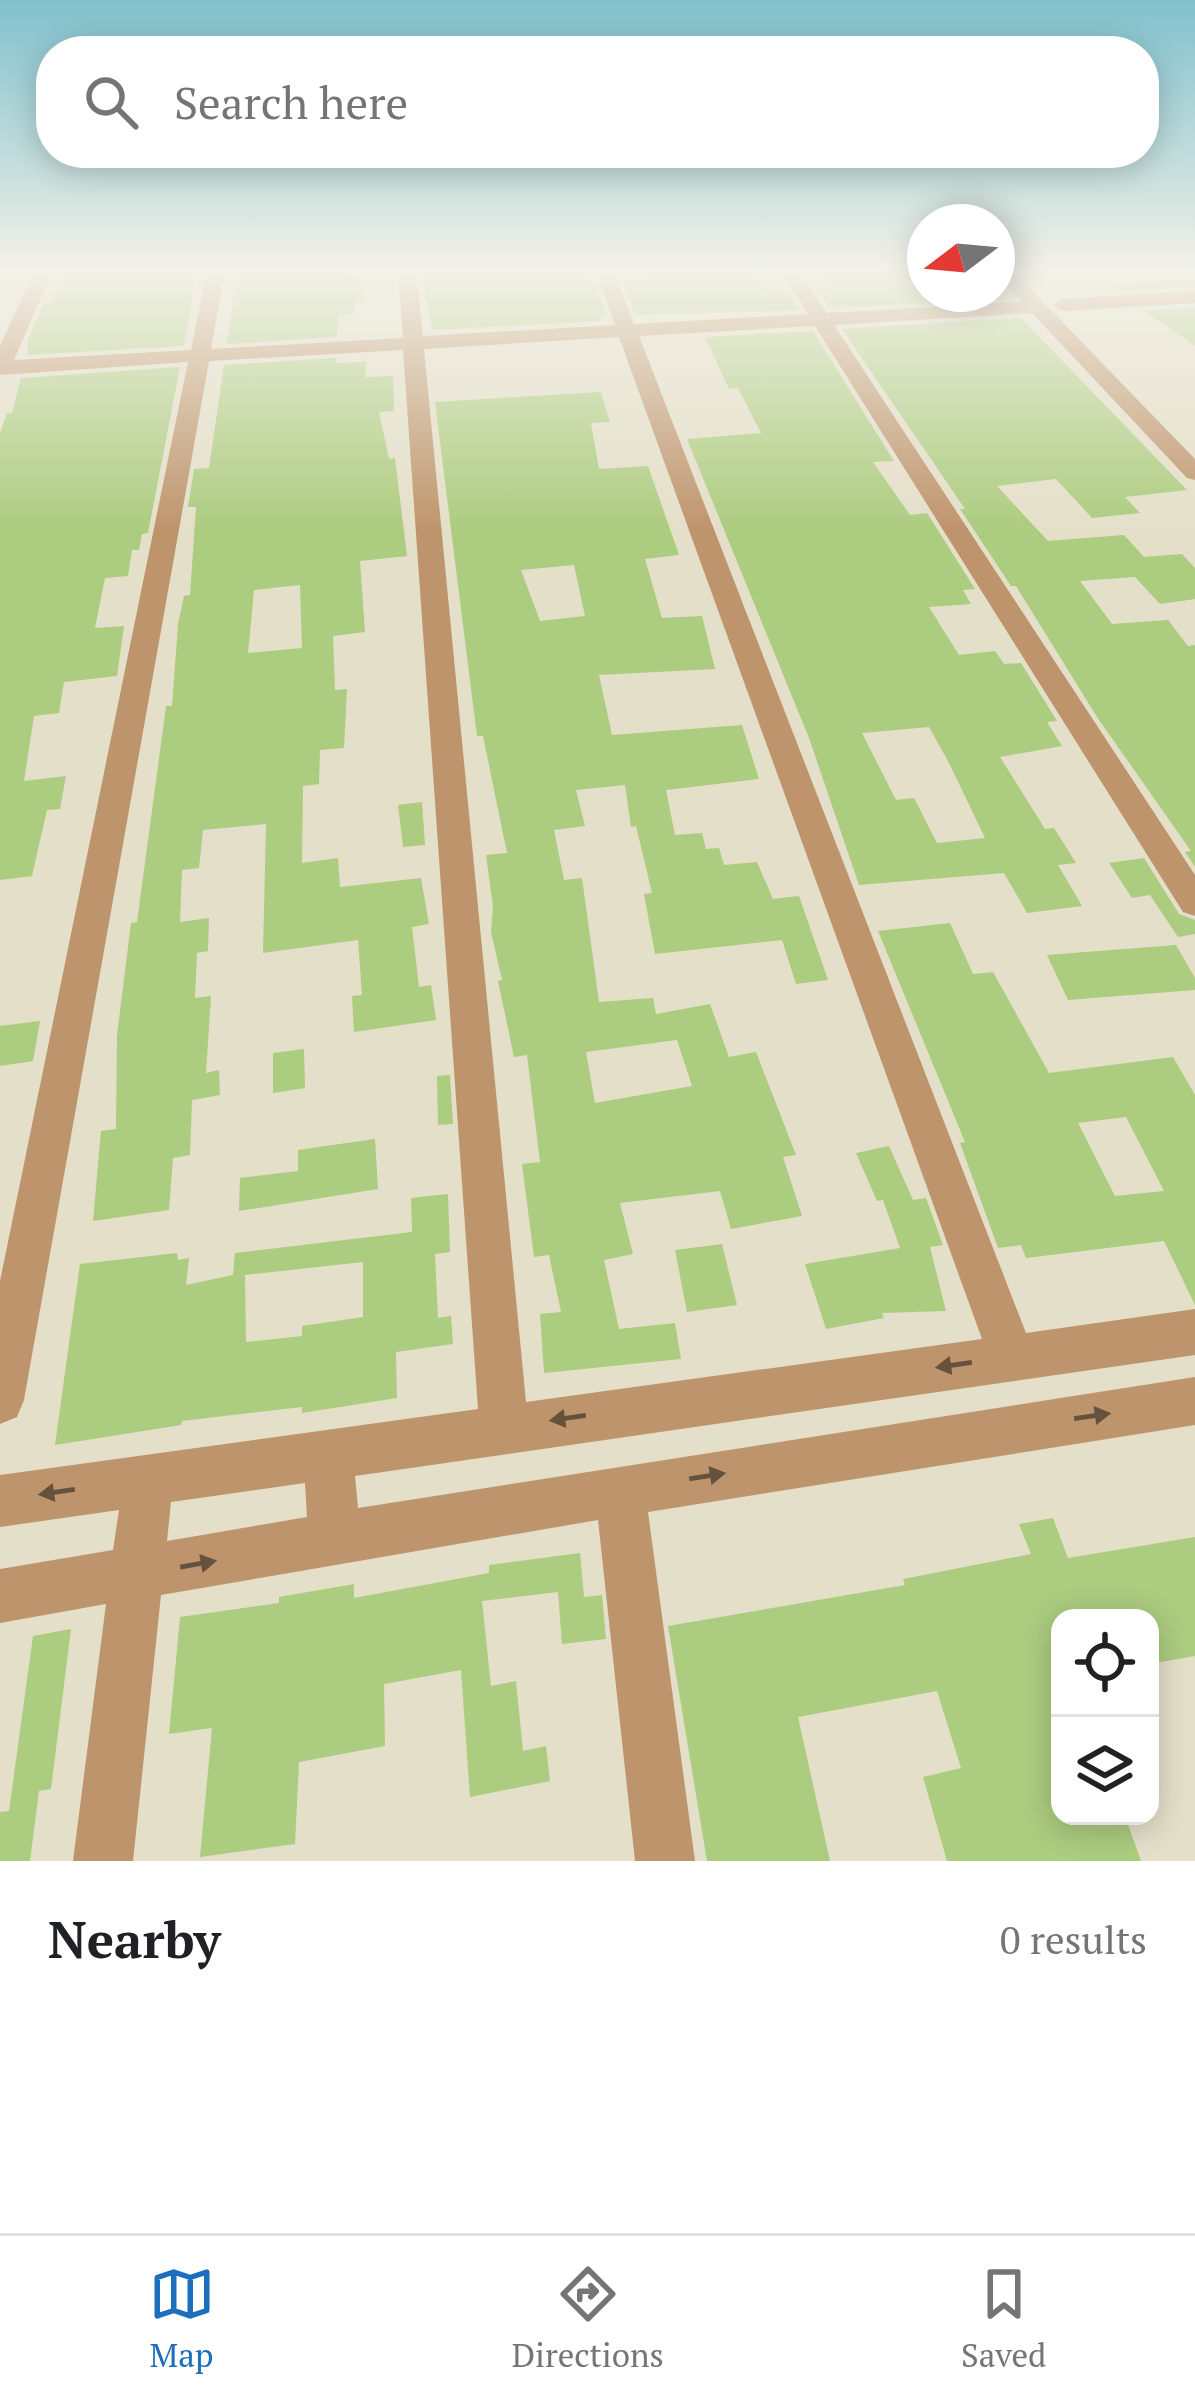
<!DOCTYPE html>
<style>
body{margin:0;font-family:"PT Serif",serif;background:#f2f2f2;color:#202124}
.controls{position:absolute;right:36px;bottom:36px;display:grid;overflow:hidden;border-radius:24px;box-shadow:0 6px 30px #0003}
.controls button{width:108px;height:108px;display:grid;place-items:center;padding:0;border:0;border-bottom:3px solid #e0e0e0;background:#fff;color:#202124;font:60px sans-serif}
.compass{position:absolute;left:907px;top:204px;width:108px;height:108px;border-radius:50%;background:#fff;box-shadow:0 6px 30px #0003;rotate:254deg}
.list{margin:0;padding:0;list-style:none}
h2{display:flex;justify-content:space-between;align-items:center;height:156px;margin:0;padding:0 48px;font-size:51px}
h2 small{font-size:39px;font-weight:400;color:#757577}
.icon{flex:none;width:66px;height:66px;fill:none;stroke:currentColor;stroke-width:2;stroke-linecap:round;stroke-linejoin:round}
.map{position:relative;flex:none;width:1195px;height:1861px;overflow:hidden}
.search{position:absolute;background:#fff;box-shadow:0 6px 30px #0003;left:36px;right:36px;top:36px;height:132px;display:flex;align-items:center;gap:30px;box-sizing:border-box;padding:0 42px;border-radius:48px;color:#757577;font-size:45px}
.sheet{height:372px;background:#fff}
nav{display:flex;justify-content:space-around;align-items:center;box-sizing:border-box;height:168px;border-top:3px solid #e0e0e0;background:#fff;font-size:33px;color:#757577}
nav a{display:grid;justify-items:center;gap:6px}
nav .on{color:#1c6fbd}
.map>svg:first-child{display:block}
.building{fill:#accc7f;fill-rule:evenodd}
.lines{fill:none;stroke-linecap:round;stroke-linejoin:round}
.minor{fill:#be946c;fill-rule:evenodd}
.oneway{fill:#64523d}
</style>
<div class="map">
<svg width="1195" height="1861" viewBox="0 0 1195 1861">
<rect width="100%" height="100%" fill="#e4dfc9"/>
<path class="building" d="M 64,270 L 197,270 L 184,346 L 27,355 L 28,339 L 44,303 L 52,303 Z
M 237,270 L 349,270 L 349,278 L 359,277 L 363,300 L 355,301 L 355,314 L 338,315 L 337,337 L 227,344 Z
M 421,270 L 585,270 L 589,281 L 594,281 L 607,316 L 600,317 L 601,321 L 432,330 Z
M 641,270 L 748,270 L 770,294 L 789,293 L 800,310 L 635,315 L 622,280 L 645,279 Z
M 821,270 L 925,270 L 925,294 L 997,292 L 1003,299 L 829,308 L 818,292 L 828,291 L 823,284 L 830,284 Z
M 1195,279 L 1195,287 L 1117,291 L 1106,284 Z
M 1195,308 L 1195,346 L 1144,311 Z
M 1021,318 L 1187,490 L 1125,497 L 1140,513 L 1092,518 L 1056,479 L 997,486 L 1048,541 L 1124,535 L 1144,557 L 1182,554 L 1195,568 L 1195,599 L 1160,604 L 1135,577 L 1080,581 L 1112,624 L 1168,620 L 1188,646 L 1195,645 L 1195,867 L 1185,852 L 1191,851 L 1097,717 L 1016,586 L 1011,586 L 960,509 L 965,509 L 842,329 Z
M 813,331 L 894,461 L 873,462 L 910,515 L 927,513 L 975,589 L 963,590 L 971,604 L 929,607 L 959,655 L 995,651 L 1004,664 L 1021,663 L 1057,721 L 1047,722 L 1062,746 L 1000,757 L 1045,829 L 1054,828 L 1076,863 L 1058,865 L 1082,906 L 1027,913 L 1004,873 L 859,885 L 809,738 L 687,439 L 761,433 L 738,388 L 729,389 L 705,337 ZM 929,727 L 949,763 L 985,838 L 937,843 L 914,798 L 896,800 L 862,733 Z
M 336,358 L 336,363 L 366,362 L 365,377 L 393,376 L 394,411 L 379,412 L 389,459 L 395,458 L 407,556 L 360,561 L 365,632 L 333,636 L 335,690 L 347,689 L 344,748 L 320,750 L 319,784 L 303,786 L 302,863 L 338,858 L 340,887 L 421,878 L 429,924 L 412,927 L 419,987 L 431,985 L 436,1020 L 354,1032 L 352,996 L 362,995 L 358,940 L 263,953 L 266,824 L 203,830 L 199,868 L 182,870 L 180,922 L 209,918 L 208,951 L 197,953 L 195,998 L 211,996 L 206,1073 L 219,1070 L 220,1095 L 192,1100 L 190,1155 L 173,1158 L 169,1210 L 93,1221 L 101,1131 L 116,1129 L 117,1035 L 131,923 L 137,922 L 163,729 L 166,706 L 172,706 L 178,624 L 184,596 L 190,595 L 196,507 L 188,507 L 194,469 L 209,468 L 224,365 ZM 300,585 L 302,648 L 248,653 L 254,590 Z
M 180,367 L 148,533 L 142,534 L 139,550 L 132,550 L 128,576 L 105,578 L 95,628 L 124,626 L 117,676 L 64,682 L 59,713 L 34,716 L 24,781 L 66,776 L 60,809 L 47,810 L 32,876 L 0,880 L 0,433 L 7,413 L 12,413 L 21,378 Z
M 601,392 L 610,422 L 591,423 L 599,469 L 648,466 L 679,555 L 645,559 L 662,618 L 702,616 L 715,669 L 599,675 L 612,735 L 742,725 L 759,779 L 666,790 L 675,835 L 702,833 L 706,849 L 719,848 L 724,865 L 757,862 L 773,899 L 799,896 L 828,980 L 796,984 L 782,940 L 655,954 L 644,894 L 652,893 L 636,826 L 631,827 L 625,785 L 576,790 L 585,826 L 554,830 L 564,880 L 582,878 L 599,1002 L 653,998 L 656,1014 L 710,1004 L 729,1057 L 756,1052 L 796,1155 L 783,1157 L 802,1216 L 731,1229 L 720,1191 L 620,1203 L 633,1254 L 604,1260 L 619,1329 L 675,1323 L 681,1359 L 544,1373 L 540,1314 L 561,1312 L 549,1255 L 534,1257 L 528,1211 L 522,1164 L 540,1162 L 527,1055 L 514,1057 L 498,981 L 502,980 L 491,932 L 493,907 L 486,855 L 507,853 L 483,736 L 477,736 L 435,402 ZM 574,565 L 585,616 L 540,621 L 521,570 ZM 677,1040 L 692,1086 L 595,1103 L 586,1052 Z
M 422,802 L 425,845 L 403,847 L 398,805 Z
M 1144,858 L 1179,914 L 1195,920 L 1195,934 L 1178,937 L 1150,895 L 1132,898 L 1109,863 Z
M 950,923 L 973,974 L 993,972 L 1049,1073 L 1173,1057 L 1195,1095 L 1195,1305 L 1164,1241 L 1026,1258 L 1021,1245 L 998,1248 L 960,1143 L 965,1142 L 878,931 ZM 1126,1117 L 1164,1191 L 1115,1196 L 1078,1123 Z
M 1176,945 L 1195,978 L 1195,990 L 1068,1000 L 1047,955 Z
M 40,1021 L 33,1061 L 0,1066 L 0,1026 Z
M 304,1049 L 305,1088 L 273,1093 L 273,1053 Z
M 450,1075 L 453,1124 L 438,1125 L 437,1076 Z
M 375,1139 L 378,1189 L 239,1211 L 240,1178 L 298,1171 L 298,1150 Z
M 889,1146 L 913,1200 L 926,1198 L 943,1245 L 930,1247 L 946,1311 L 882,1313 L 884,1318 L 826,1329 L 805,1264 L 900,1248 L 883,1200 L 877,1201 L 856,1153 Z
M 448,1194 L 450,1252 L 435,1254 L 438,1318 L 451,1316 L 453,1344 L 396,1352 L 397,1398 L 302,1413 L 302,1407 L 182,1421 L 181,1425 L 55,1445 L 80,1264 L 177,1253 L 178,1260 L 189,1258 L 186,1285 L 233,1275 L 235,1253 L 412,1232 L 411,1198 ZM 363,1262 L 363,1317 L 302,1326 L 302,1336 L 246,1342 L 245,1275 Z
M 722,1244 L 737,1305 L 687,1312 L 675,1250 Z
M 1053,1518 L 1068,1558 L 1195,1537 L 1195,1656 L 1150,1664 L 1150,1618 L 1060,1618 L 1060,1816 L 1125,1816 L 1141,1861 L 947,1861 L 923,1777 L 961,1768 L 937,1691 L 798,1717 L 830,1861 L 707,1861 L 668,1626 L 905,1585 L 903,1579 L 1031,1554 L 1019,1524 Z
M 580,1553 L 584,1597 L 602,1595 L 606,1639 L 562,1644 L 558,1592 L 482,1601 L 491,1686 L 516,1681 L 523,1751 L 546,1746 L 550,1781 L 470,1797 L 461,1670 L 384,1684 L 385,1746 L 299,1762 L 295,1844 L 200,1857 L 212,1728 L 169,1734 L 180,1617 L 279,1603 L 279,1597 L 354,1584 L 354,1598 L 489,1573 L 489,1565 Z
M 71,1629 L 51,1789 L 39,1791 L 30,1861 L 0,1861 L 0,1812 L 9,1811 L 33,1636 Z"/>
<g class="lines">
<path class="minor" d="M 35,270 L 53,270 L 14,360 L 191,350 L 207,270 L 225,270 L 211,349 L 403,338 L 398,270 L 416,270 L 423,336 L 615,325 L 595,270 L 613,270 L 634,324 L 808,314 L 780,270 L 798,270 L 827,313 L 1022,302 L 997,275 L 997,270 L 1012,270 L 1195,459 L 1195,480 L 1187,478 L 1032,313 L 834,325 L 1195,875 L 1195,916 L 1183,912 L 815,326 L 639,336 L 1026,1333 L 1195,1309 L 1195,1355 L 355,1476 L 358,1508 L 1195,1377 L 1195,1425 L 648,1512 L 695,1861 L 635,1861 L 598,1520 L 161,1595 L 133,1861 L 73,1861 L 106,1604 L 0,1623 L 0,1569 L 113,1550 L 119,1510 L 0,1527 L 0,1475 L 478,1409 L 403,350 L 209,361 L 24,1400 L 17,1417 L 0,1424 L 0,1281 L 188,362 L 0,375 L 0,346 ZM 619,337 L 982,1339 L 526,1402 L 424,349 ZM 305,1483 L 307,1517 L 167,1541 L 171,1502 Z
M 1195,291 L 1195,303 L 1063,311 L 1053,305 L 1063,299 Z"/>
</g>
<defs><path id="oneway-solid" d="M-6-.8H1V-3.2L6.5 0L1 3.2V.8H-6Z" transform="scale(3)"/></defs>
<g class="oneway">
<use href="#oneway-solid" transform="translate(954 1365) rotate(172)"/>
<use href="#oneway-solid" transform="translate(1092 1416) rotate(-8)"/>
<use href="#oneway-solid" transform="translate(568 1418) rotate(172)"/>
<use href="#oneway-solid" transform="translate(707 1476) rotate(-9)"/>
<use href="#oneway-solid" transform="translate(57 1492) rotate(172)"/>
<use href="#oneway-solid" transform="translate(198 1564) rotate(-10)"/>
</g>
<linearGradient id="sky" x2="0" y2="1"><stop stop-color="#7fc1cd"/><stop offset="0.51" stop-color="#f3f1e7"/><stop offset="1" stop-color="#f3f1e7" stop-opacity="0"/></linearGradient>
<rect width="1195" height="530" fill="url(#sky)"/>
</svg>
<div class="controls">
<button><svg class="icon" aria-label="locate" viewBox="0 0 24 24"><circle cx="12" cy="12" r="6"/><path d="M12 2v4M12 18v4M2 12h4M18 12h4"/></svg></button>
<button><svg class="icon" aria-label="layers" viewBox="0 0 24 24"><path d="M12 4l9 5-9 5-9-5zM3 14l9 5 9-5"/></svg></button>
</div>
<svg class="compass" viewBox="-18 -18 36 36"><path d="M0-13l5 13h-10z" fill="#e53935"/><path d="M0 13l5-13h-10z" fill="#757577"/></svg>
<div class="search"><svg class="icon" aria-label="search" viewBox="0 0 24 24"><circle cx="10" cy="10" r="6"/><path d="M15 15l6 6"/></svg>Search here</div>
</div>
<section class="sheet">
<h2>Nearby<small>0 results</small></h2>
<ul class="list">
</ul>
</section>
<nav>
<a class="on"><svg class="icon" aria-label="map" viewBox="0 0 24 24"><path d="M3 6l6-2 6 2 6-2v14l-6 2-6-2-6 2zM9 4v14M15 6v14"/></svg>Map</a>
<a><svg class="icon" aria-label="directions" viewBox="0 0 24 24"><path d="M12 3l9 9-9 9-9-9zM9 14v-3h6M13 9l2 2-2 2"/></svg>Directions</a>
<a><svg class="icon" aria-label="saved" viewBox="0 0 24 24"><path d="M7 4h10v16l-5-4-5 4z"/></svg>Saved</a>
</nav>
